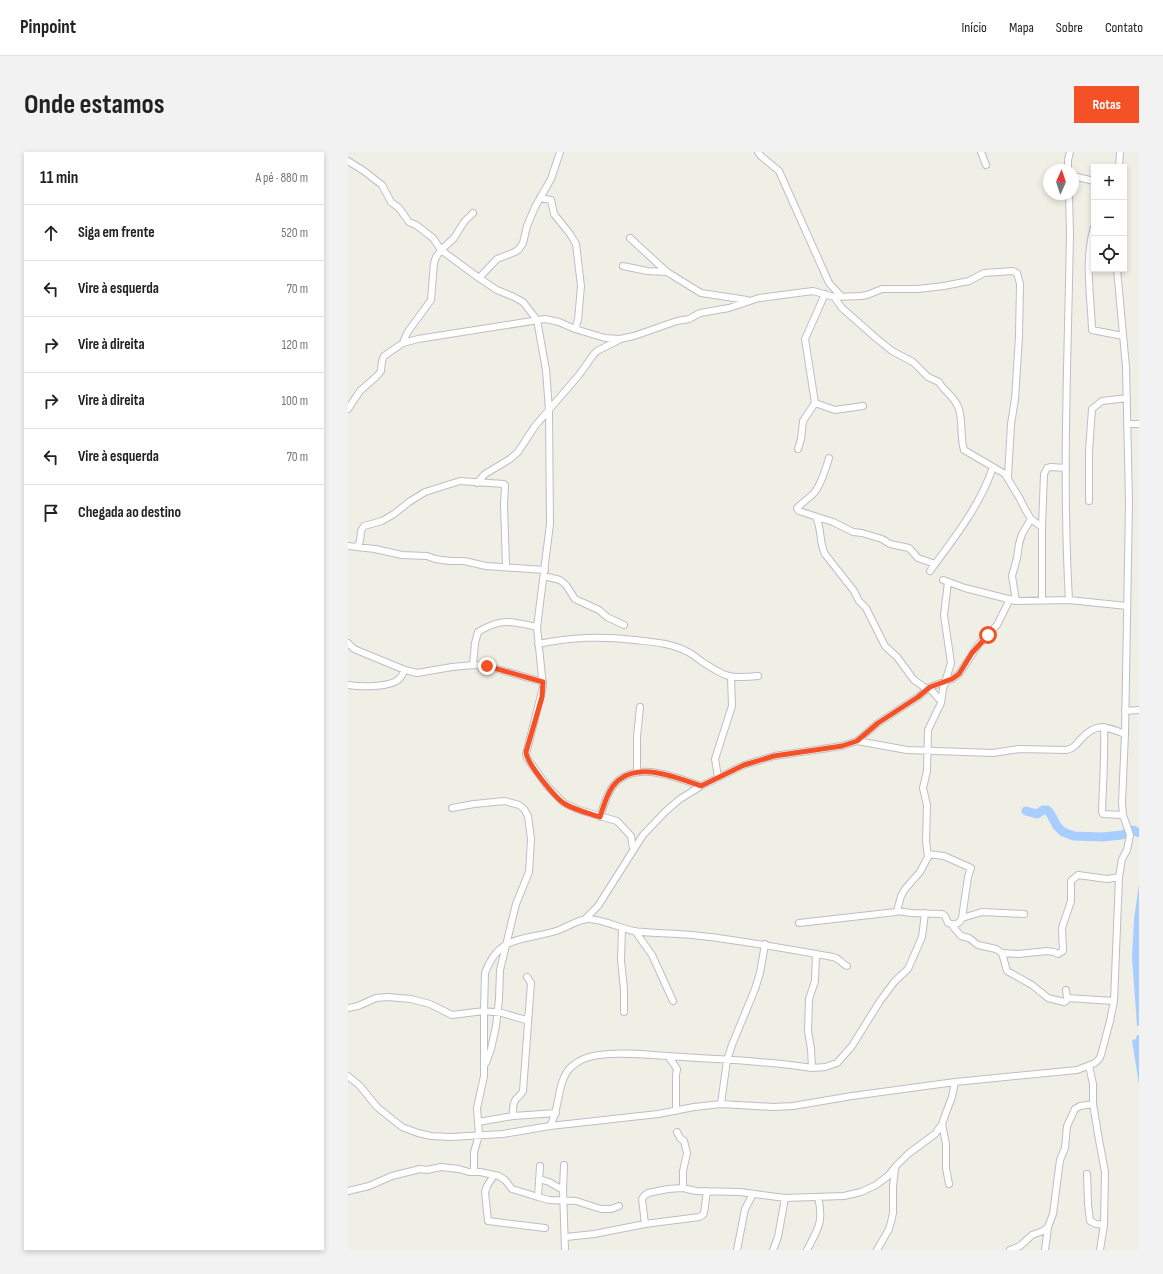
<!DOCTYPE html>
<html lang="pt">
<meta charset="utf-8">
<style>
body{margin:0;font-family:"Sofia Sans Condensed",sans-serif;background:#f2f2f2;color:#222}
.controls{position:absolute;right:12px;top:12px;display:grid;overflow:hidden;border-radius:0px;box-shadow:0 2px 6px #0003}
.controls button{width:36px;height:36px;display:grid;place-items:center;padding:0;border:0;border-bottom:1px solid #e0e0e0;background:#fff;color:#222;font:20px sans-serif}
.compass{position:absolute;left:695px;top:12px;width:36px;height:36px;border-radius:50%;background:#fff;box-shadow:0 2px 6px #0003;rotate:3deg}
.stop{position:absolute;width:12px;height:12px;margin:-9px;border:3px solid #f55127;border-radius:50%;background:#fff}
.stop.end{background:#f55127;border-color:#fff;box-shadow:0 1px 4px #0008}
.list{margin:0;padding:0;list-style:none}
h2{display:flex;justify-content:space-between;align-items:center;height:52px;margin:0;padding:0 16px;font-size:17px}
h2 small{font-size:13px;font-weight:400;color:#767676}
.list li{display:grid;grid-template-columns:26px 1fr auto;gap:12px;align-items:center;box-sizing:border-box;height:56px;padding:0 16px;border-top:1px solid #e0e0e0}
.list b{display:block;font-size:15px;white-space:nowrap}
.list em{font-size:13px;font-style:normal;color:#767676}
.icon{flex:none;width:22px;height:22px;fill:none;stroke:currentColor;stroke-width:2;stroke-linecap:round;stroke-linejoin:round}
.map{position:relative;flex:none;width:791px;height:1098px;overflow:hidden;border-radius:0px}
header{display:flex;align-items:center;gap:24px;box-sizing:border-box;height:56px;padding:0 20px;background:#fff;border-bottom:1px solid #e0e0e0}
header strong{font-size:19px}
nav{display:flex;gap:22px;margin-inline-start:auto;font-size:14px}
.intro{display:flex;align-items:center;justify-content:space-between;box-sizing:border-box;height:96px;padding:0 24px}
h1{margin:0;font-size:28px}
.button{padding:10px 18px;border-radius:0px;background:#f55127;color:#fff;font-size:14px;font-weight:700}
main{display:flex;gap:24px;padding:0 24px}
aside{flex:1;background:#fff;border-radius:0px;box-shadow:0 2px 6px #0003}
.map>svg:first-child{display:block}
.water{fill:#a7ceff}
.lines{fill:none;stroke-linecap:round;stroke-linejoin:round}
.river{stroke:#a7ceff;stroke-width:9}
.minor-casing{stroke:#bdbec5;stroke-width:8}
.minor{stroke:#fff;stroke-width:6}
.route{stroke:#f55127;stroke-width:5}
</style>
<header>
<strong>Pinpoint</strong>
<nav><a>Início</a><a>Mapa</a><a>Sobre</a><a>Contato</a></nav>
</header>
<div class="intro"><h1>Onde estamos</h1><a class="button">Rotas</a></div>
<main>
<aside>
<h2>11 min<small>A pé · 880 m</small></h2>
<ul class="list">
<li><svg class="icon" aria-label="ahead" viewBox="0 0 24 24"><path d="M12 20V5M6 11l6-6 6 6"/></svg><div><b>Siga em frente</b></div><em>520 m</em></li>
<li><svg class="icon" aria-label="left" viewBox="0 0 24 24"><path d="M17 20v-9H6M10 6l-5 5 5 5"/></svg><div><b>Vire à esquerda</b></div><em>70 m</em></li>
<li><svg class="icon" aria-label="right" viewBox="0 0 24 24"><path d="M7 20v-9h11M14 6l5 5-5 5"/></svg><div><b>Vire à direita</b></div><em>120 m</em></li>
<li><svg class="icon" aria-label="right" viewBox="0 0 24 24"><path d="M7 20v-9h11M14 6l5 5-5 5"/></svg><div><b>Vire à direita</b></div><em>100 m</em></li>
<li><svg class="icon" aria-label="left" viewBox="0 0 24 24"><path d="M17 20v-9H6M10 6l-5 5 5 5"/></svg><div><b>Vire à esquerda</b></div><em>70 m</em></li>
<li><svg class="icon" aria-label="arrive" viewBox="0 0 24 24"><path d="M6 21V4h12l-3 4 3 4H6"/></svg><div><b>Chegada ao destino</b></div></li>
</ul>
</aside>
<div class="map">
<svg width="791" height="1098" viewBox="0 0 791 1098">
<rect width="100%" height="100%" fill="#f0efe5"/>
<path class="water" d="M 791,732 L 791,874 L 789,874 L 784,805 L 786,767 Z
M 789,883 L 791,883 L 791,933 L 784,888 L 788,887 Z"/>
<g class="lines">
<path class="river" d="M 678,659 L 689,662 L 695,658 L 699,658 L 702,661 L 709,674 L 715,680 L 726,684 L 754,685 L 774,683 L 785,678 L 791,681"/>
<defs>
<path id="minor" d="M 410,0 L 413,4 L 431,19 L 481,131 L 493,144
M 633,0 L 638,13
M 0,9 L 16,19 L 34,33 L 43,50 L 51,56 L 61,70 L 68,73 L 85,86 L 93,98 L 131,126 L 149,138 L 166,145 L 175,150 L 189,168 L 198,218 L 201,258 L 202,372 L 189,475 L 195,535 L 178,602 L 179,606 L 200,635 L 216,651 L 231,658 L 269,669 L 283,684 L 285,697
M 771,15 L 772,0
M 720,18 L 720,8 L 722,0
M 725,24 L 746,29
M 721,42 L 722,81 C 720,203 714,326 721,448
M 192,46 L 203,48 L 206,62 L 222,82 L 228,92 L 233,134 L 230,168 L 227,177
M 746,75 C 736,109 743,144 744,178 L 775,184
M 282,86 L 319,120 L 353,141 L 399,148
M 275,114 L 299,119 L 319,120
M 131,126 L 149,107 L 167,100 L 171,97 L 175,91 L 179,74 L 187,55 L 203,27 L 212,0
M 477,142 L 457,187 L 467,251 L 487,258 L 515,254
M 486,145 L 494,156 L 528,186 L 544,199 L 565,210 L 580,225 L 591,230 C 596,240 606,243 611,257 C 615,270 612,285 616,298 L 657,322 L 672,347 L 677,357 L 683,367 L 694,375
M 55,191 L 70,187 L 197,167 L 211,170 L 227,177 L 257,186 L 272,187 L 286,184 L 329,169 L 341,167 L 352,161 L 381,156 L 411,146 L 465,139 L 486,145 L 513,144 L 519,143 L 534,137 L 570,137 L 596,134 L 621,129 L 636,121 L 665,119 L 669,121 L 672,132 L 671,184 L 667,247 L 663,272 L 660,325
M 0,257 L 12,239 L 29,224 L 33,219 L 34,209 L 36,204 L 55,191 L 59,181 L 83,148 L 86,111 L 88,105 L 93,98 L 106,86 L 116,70 L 125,61
M 779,272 L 791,272
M 450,297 L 453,287 L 455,269 L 467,251
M 481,306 C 478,316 473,333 466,341 C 461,346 454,351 449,356 L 451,359 L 485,370 L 505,380 L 514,381 L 534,387 L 542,392 L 561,396 L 570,406 L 587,412
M 129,331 L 137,322 L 162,307 L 170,300 L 187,274 L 231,223 L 246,202 L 249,199 L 271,188
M 741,349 L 741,299 L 744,257 L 754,249 L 779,246
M 468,365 C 474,377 471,391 477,402 L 506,439 L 511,449 L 518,456 L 537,494 L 549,505 L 566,528 L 576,535 L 582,537 L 593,549
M 0,394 L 27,397 L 54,403 L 79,404 L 87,407 L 102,409 L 116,409 L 138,414 L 197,418
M 9,395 L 12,389 L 13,379 L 16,374 L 34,369 L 46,362 L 61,350 L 77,340 L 112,329 L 156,332 L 157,333 L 156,353 L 158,414
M 582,419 C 606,386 632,354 645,315
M 196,424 L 212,428 L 218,433 L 227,447 L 251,458 L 259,465 L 276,473
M 595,428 L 617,436 L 668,449 L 721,448 L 779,454
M 694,448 L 694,375 L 696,322 L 699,316 L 703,315 L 718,316
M 668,449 L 664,424 L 669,406 L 671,392 L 674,382 L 683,367
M 0,491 L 6,497 L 57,518 L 69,521 L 104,515 L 125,513 L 139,514 L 195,530
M 190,492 C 225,485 253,484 287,488 C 305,490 322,491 338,499 C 343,501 348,505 353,509 C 377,525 381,527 410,524
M 125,513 L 127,491 L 130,480 C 154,465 164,470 189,475
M 0,533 C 12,535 43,536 52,526 C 54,524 55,520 57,518
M 777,559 L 791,558
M 756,575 C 757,603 755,631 754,660 L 755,662 L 775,663
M 509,589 L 530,571 L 570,545 L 582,535 L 604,527 L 611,522 L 631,492 L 649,473 L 662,447
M 289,620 L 289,585 L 292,555
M 370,625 L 367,607 L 384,554 L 383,525
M 104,656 L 126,652 L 157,649 L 171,653 L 176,657 L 180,664 L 183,687 L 181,720 L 168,752 L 152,818 L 151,847 L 148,874 L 143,897 L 138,911
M 252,665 C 255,655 259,642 265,634 C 286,607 327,625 353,634
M 549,759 L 563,761 L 594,762 L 597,764 L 600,771 C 606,773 611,773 614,766 L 620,725 L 623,716 L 596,704 L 580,702
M 614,766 L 634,760 L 676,762
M 236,768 L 250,754 L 295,683 L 318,659 L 332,647 L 353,634 L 396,613 L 426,604 L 494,594 L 509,589 L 559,598 L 645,601 L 671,597 L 718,598 C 725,597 728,593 732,588 C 748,570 757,574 777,582
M 451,771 L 548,760 L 549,759 L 553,744 L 557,737 L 572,720 L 580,705 L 578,689 L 579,653 L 575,636 L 579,619 L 580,578 L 593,551 L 595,537 L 603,511 L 596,463 L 600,430
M 603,772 L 613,784 L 621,786 L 630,793 L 648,797 L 654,801 L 670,802 L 699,799 L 706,800 L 710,802 L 715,799 L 714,776 L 723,749 L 723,729 L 730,723 L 759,727 L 771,725
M 274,777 L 273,808 L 276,837 L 276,860
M 287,779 L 304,803 L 325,849
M 654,801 L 659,819 L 684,833 L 700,846 L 716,850 L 718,849 L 719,846
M 718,838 L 719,846 L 766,849
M 0,856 L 10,854 L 28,846 L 40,845 L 63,847 L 82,852 L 104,863 L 136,859 L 154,861 L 178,868 L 181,861
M 321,905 L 329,917 L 328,923 L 328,959
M 741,914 L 745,932 L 745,952 L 751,988 L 757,1020 L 756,1073 L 752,1098
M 464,916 L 463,897 L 460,879 L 461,847 L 467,829 L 468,802
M 0,924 L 12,934 L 29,955 L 54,975 L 70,981 L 83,984 L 103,985 L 155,982 L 202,974 L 310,962 L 346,955 L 373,952 L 425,955 L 445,954 L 504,944 L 607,930 L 729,918 L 747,911 L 751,907 L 753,903 L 762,869 L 766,849 L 771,725 L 774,707 L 779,698 L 782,683 L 775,663 L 774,651 L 777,582 L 781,350 L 778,215 L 769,117
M 373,952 L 379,908 L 384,893 L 407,837 L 412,821 L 417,792
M 165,964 C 165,959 164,952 168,947 C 171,944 173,943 175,939 L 183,831 L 179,825
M 130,970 L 165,964 L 208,961
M 594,972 L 598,992 L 598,1016 L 601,1032
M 202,974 C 212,957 209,928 223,915 C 231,908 241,904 251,903 C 277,899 310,904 336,905 C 378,908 422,909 464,916 L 477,915 L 489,911 L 504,894 L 532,849 L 547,829 L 560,817 L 574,785 L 577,761
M 329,980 L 332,986 L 336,989 L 339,1001 L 335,1019 L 335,1036
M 216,1013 L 215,1038 L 217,1098
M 126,1019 L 126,1000 L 131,983 L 129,956 L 136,924 L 136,859 L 137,821 C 151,782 176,789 208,779 C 218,776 229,768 239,767 C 252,766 271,776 286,779 C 308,782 331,781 353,784 C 397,789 441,797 485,805 C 492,806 493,812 499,814
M 739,1022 L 740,1052 L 742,1069 L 748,1072 L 756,1073
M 146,1023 L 139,1034 L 137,1040 L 140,1069 L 197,1076
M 191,1027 L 201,1030 L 215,1038
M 0,1039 L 21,1034 L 44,1024 L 72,1017 L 79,1018 L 93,1015 L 111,1017 L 121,1020 L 132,1020 L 151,1024 L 157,1028 L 164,1037 L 190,1045 L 201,1048 L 228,1049 L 253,1057 L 263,1057 L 271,1054
M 190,1045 L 192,1014
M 297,1072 L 294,1047 L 296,1044 L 300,1041 L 320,1037 L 335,1036 L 348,1039 L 392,1040 L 437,1046 L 496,1044 L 513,1040 L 528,1033 L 540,1024 L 548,1014 L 560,1002 L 587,982 L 594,972 L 599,958 L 604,945 L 607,930
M 218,1085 L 246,1082 L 297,1072 L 351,1065 L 355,1063 L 356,1061 L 359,1039
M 389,1098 L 397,1057 L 405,1042
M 425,1098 L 430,1085 L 437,1046
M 459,1098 C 470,1077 476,1070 470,1045
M 529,1098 L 541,1077 L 543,1070 L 545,1061 L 545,1035 L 547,1016
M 662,1098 L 672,1094 L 684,1083 L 695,1079 L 700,1075
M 697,1098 L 700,1075 L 705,1062 L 712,1008 L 717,996 L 719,974 L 727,957 L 732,954 L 745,952"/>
</defs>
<use href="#minor" class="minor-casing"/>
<use href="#minor" class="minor"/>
</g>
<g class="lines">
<path class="route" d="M 139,514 L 195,530 L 194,545 L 178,600 C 178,610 207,646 217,652 C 227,658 240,661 252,665 C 255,655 259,642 265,634 C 286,607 327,625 353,634 L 396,613 L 426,604 L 494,594 L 509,589 L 530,571 L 570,545 L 582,535 L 604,527 L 611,522 L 624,501 L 640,483"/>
</g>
</svg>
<div class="controls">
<button>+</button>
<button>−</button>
<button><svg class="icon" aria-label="locate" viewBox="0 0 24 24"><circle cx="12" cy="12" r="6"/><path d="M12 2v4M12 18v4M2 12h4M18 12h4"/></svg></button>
</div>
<svg class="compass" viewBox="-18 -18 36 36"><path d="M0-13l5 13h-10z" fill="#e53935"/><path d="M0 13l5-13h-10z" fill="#767676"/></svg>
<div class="stop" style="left:640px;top:483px"></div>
<div class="stop end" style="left:139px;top:514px"></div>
</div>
</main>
